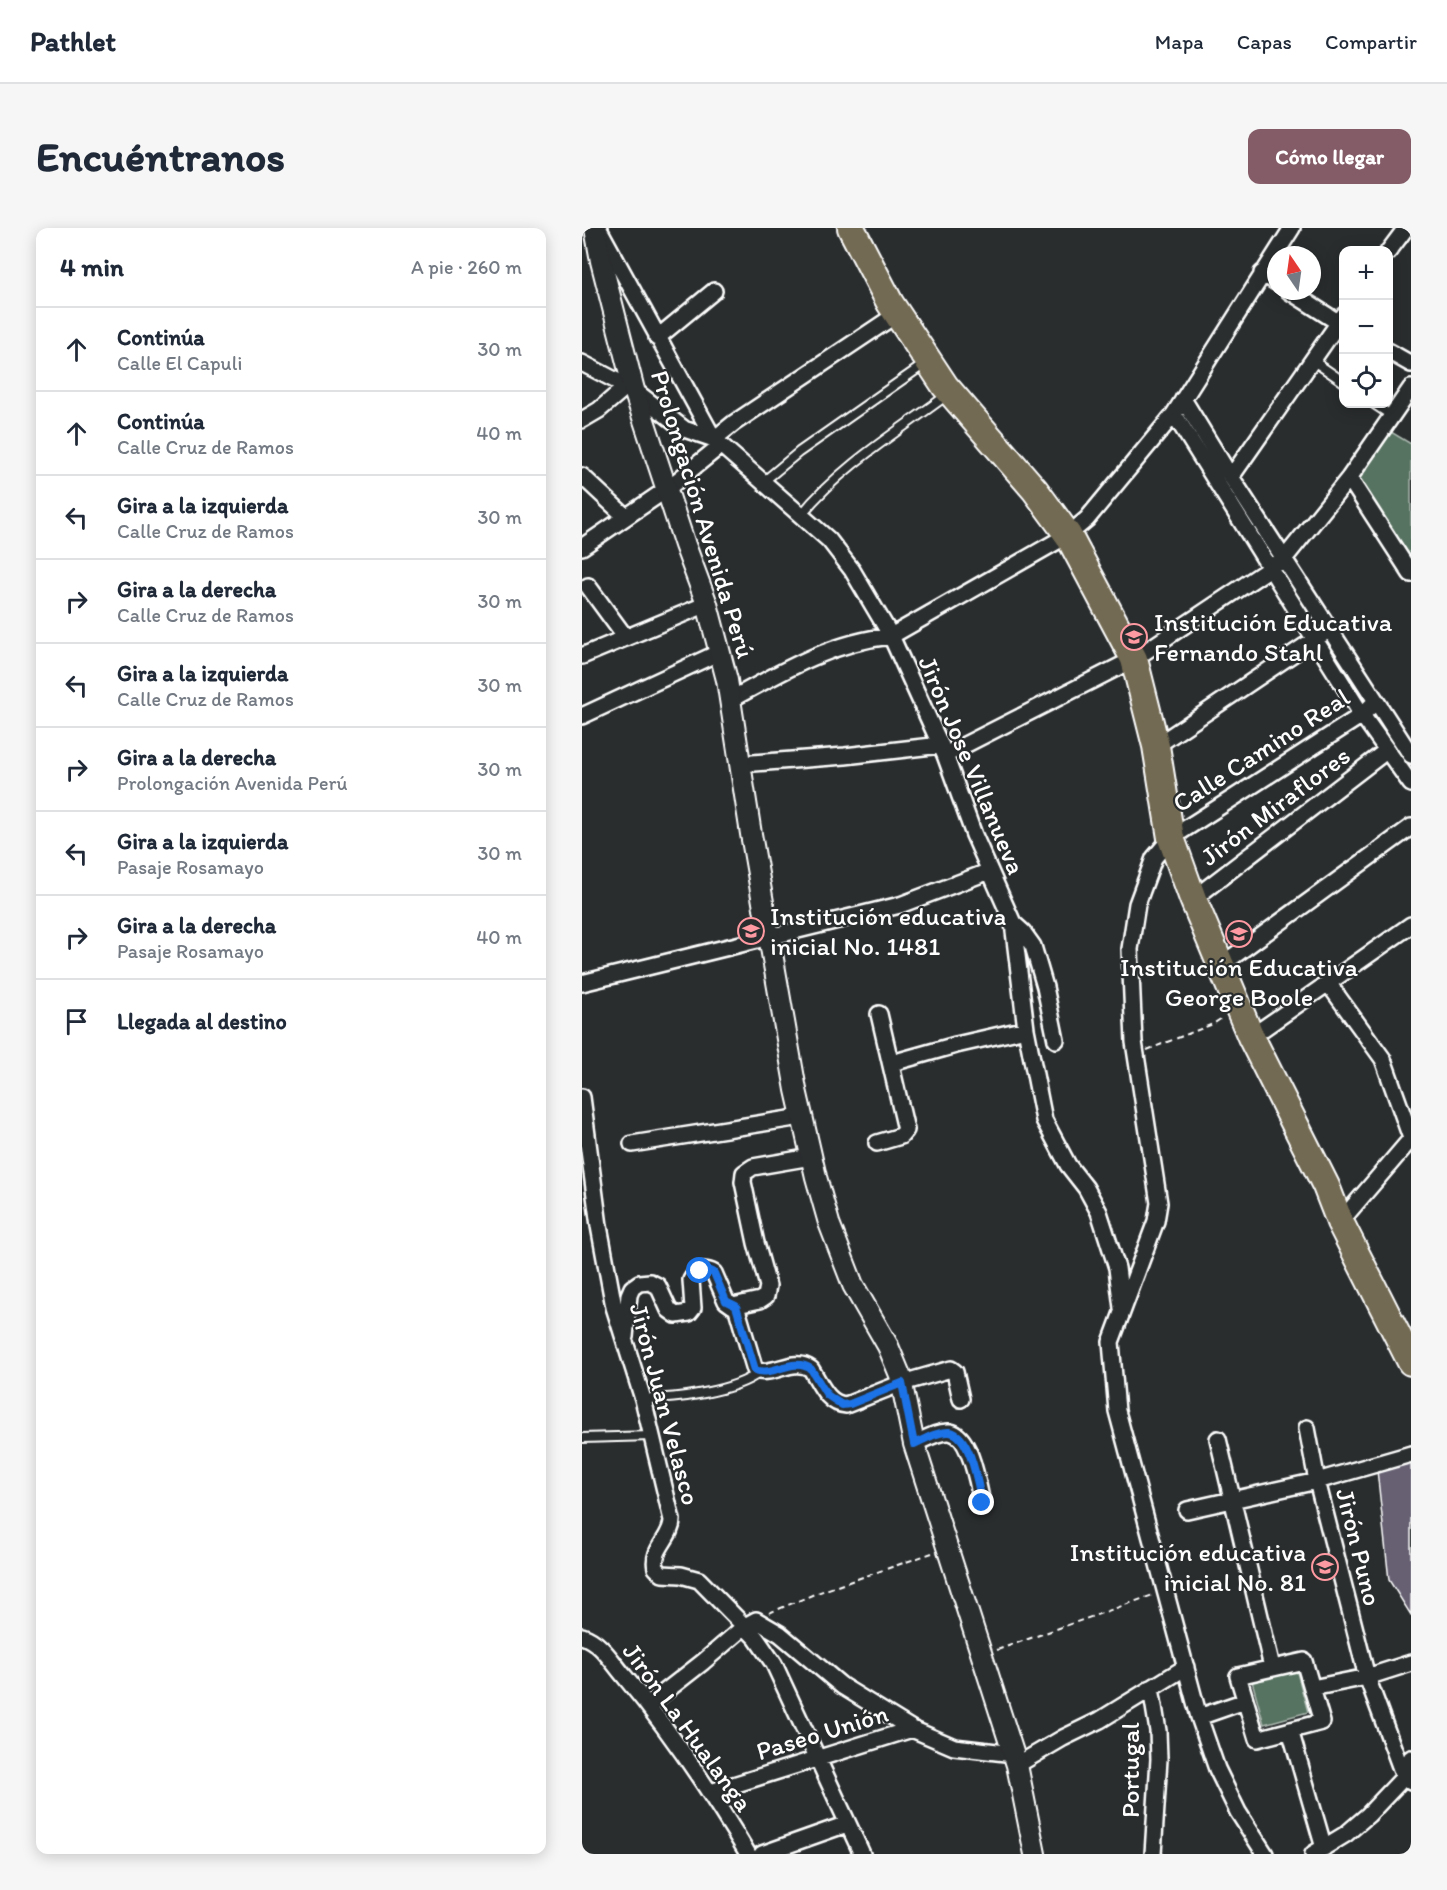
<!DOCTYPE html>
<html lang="es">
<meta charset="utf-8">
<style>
body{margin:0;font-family:Itim,sans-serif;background:#f6f6f7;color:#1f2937}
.controls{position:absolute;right:18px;top:18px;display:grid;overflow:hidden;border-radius:12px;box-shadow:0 3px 15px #0003}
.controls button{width:54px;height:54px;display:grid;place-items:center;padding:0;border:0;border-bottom:2px solid #e0e1e3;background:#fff;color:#1f2937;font:30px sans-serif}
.compass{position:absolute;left:685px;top:18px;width:54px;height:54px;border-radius:50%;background:#fff;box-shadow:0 3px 15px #0003;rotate:347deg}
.stop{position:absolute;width:18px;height:18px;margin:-14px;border:4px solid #1a73e8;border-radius:50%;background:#fff}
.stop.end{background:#1a73e8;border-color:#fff;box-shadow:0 2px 6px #0008}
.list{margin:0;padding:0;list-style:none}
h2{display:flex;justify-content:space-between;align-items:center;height:78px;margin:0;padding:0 24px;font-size:26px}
h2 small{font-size:20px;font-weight:400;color:#747a83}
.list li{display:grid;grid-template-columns:39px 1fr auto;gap:18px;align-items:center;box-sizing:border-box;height:84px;padding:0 24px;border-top:2px solid #e0e1e3}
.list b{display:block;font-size:22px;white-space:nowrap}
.list p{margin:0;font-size:20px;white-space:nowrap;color:#747a83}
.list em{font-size:20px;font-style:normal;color:#747a83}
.icon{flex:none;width:33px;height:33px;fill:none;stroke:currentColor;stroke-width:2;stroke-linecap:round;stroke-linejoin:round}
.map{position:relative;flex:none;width:829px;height:1626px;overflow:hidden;border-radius:12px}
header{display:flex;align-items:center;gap:36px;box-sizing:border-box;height:84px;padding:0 30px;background:#fff;border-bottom:2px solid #e0e1e3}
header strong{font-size:28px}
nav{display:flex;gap:33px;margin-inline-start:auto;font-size:21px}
.intro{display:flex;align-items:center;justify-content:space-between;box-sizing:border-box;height:144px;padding:0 36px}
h1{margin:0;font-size:42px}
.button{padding:15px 27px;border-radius:12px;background:#845c67;color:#fff;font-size:21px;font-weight:700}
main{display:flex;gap:36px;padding:0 36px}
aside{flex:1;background:#fff;border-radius:12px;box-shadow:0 3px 15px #0003}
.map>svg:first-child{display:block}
.green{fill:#577260;stroke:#abb8b0;stroke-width:1.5}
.building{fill:#666072;stroke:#fff;stroke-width:1.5}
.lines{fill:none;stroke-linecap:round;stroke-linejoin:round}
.lane-casing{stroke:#fff;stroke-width:12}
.street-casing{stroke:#fff;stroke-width:20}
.secondary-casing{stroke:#fff;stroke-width:24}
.highway-casing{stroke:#fff;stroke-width:30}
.path{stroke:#fff;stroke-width:2;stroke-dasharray:6 4.5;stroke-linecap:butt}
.lane{stroke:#2a2d2e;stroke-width:8}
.street{stroke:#2a2d2e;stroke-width:15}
.secondary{stroke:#2a2d2e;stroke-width:20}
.highway{stroke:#736b52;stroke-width:26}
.route{stroke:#1a73e8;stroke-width:8}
.labels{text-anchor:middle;stroke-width:4.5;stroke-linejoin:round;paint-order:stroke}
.street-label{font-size:26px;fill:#fff;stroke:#2a2d2e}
.poi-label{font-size:26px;fill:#fff;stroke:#2a2d2e;text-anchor:start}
</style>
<header>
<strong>Pathlet</strong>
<nav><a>Mapa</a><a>Capas</a><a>Compartir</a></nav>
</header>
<div class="intro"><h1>Encuéntranos</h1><a class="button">Cómo llegar</a></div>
<main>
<aside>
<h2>4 min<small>A pie · 260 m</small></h2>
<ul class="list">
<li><svg class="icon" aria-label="ahead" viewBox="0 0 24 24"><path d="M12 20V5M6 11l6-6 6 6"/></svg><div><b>Continúa</b><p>Calle El Capuli</p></div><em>30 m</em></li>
<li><svg class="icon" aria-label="ahead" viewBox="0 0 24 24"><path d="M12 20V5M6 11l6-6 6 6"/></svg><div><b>Continúa</b><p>Calle Cruz de Ramos</p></div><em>40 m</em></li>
<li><svg class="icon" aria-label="left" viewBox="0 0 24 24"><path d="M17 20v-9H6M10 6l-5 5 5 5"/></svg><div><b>Gira a la izquierda</b><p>Calle Cruz de Ramos</p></div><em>30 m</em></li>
<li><svg class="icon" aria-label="right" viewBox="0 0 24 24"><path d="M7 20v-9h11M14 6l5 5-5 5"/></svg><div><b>Gira a la derecha</b><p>Calle Cruz de Ramos</p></div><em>30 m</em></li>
<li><svg class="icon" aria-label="left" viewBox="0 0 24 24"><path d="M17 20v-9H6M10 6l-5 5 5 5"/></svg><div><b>Gira a la izquierda</b><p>Calle Cruz de Ramos</p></div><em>30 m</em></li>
<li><svg class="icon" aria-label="right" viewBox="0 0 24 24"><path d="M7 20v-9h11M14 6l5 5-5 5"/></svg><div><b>Gira a la derecha</b><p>Prolongación Avenida Perú</p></div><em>30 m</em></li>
<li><svg class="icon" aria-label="left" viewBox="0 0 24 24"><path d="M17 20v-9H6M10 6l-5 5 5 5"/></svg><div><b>Gira a la izquierda</b><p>Pasaje Rosamayo</p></div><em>30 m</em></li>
<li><svg class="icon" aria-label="right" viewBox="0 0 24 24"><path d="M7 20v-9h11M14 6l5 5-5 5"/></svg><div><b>Gira a la derecha</b><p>Pasaje Rosamayo</p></div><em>40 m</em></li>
<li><svg class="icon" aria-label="arrive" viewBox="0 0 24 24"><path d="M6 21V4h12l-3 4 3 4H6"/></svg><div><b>Llegada al destino</b></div></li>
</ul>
</aside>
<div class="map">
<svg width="829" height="1626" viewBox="0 0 829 1626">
<rect width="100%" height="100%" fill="#2a2d2e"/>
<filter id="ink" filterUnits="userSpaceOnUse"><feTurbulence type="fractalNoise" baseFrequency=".0167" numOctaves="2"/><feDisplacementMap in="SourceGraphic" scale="12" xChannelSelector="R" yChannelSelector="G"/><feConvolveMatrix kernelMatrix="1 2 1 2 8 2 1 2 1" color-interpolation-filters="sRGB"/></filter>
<g filter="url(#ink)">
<path class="green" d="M 809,204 L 829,216 L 829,329 L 776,250 Z
M 714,1441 L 726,1484 L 682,1496 L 670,1453 Z"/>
<path class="building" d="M 829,1232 L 829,1387 L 807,1352 L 795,1242 Z"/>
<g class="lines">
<defs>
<path id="lane" d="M 730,132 L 762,154
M 792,176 L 810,188
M 181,254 L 217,224 L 344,135
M 219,287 C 259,238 314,205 365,167
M 61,1171 C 94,1171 152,1164 178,1144
M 0,1210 L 70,1208"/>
<path id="street" d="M 17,1 L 132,211
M 806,24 L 824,0
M 680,45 L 694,54
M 707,63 L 762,98
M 75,110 L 132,63
M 806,123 L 829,136
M 0,135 L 52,162 L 102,201 L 132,211 L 247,312 L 270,342 L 309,408 L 363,527 L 392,607 L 431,695 L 444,801 L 462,892 L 486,937 L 504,960 L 517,984 L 535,1040 L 540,1080
M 601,171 L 642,238 L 829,527
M 592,186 L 780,487 L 829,556
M 0,192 L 17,182 L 45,158
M 132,211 L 152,195 L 315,86
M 0,248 L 44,289
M 649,249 L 762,87
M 767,250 L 829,346
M 0,319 L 85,261 L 138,218
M 6,358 L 44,410
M 0,428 L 125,376
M 148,472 C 199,444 249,414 309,408 L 486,307 L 505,291 L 592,186 L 710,0
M 0,488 L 138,424
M 574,518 L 742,405
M 363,527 L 552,431 L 702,331 L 767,250 L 829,160
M 158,536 L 263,528 L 359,517
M 611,671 L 804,523
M 431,695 L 441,704 L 451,718 L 463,759 L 474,812
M 638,738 L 829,599
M 0,755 L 318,677 L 408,643
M 746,755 L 801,831 L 829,910
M 669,809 L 829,697
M 310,835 L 374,817 L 444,801
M 0,869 L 17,998 L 32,1079 L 61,1171 L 90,1292 C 90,1310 69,1321 74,1340 L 80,1346 L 99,1347 L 117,1352 L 174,1410 L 192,1436 L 280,1626
M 295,915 L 319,908 L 324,902 L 297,786
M 50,916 L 219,889
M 758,994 L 829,911
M 154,1078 L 173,1142 C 192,1149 211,1128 229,1141 C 238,1155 245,1176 264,1177 L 320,1155 L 369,1141 L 373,1144 L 379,1171
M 43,1109 L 47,1067 L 50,1060 L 57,1055 L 68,1054 L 76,1058 L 87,1082 L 94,1087 L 107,1085 L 111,1080 L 109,1052 C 114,1042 123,1040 132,1045 L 144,1073 L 151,1078 L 178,1072 L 184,1068 L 186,1058 L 174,1015 L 161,954 L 162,945 L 171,939 L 229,929
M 725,1200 L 735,1253 L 785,1449 L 822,1549 L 829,1553
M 636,1211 L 690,1439
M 332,1216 C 343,1211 356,1203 368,1204 C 389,1207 396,1258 400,1275
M 605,1282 L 735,1253 L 829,1226
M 0,1408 C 19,1414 30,1434 43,1449 C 89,1504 129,1564 166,1626
M 722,1433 L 740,1494 L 675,1511 L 656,1448 Z
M 569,1460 L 576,1503 L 577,1531 L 571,1626
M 730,1460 L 785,1449 L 829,1435
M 66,1477 L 121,1434 L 163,1398 L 174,1392 L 198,1406 L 260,1458 L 330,1501 L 372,1519 L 432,1526
M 617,1489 L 663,1473
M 708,1502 L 742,1620
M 435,1537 L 481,1510 L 518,1492 L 604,1439
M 129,1564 L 330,1501
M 180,1626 L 265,1596
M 683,1626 L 656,1584 L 635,1541 L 617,1489 L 535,1183 L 529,1114 L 574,993 L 577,975 L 552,814 L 548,721 L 555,676 L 572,630 L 589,610 L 780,487 L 794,473
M 731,1626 L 764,1606 L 786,1587 L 822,1549 L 829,1530"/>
<path id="secondary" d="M 13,0 L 19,33 L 52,162 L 103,317 L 125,376 L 145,452 L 169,606 L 214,862 L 234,949 L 247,995 L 271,1057 L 306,1118 L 318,1147 L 332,1216 L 435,1537 L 453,1626"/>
<path id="highway" d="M 269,0 L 308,75 L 363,158 L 453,262 L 486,307 L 552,431 L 574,518 L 589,610 L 611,671 L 669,809 L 744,958 L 758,994 L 829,1134"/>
</defs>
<use href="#lane" class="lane-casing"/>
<use href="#street" class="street-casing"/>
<use href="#secondary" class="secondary-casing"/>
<use href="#highway" class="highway-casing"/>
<path class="path" d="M 565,822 L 631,796 L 640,790
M 187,1385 L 235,1365 L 350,1325
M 415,1422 L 571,1367"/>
<use href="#lane" class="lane"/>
<use href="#street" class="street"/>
<use href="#secondary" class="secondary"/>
<use href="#highway" class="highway"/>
</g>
</g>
<g class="lines" filter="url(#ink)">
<path class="route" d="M 118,1043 L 125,1042 L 132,1045 L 144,1073 L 154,1078 L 173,1142 C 192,1149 210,1128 229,1141 L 245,1167 L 260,1177 L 268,1176 L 320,1155 L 332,1216 C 343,1211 356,1203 368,1204 C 389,1207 396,1258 400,1275"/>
</g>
<defs>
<symbol id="school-ring" viewBox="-11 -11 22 22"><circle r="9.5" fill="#2a2d2e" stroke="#ff9aa2" stroke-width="1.5"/><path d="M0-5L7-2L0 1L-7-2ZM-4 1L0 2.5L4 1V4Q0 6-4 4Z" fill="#ff9aa2"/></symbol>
</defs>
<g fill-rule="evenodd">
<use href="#school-ring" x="537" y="394" width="30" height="30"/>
<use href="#school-ring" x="154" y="688" width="30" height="30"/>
<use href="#school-ring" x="642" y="691" width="30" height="30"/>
<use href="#school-ring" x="728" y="1324" width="30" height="30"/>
</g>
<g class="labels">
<g class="street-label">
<text transform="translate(121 286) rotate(73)" y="9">Prolongación Avenida Perú</text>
<text transform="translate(679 522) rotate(-33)" y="9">Calle Camino Real</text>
<text transform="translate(390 537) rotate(67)" y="9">Jirón Jose Villanueva</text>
<text transform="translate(693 578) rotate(-37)" y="9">Jirón Miraflores</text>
<text transform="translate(83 1176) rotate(75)" y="9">Jirón Juan Velasco</text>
<text transform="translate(777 1319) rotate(76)" y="9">Jirón Puno</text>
<text transform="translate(106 1499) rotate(54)" y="9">Jirón La Hualanga</text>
<text transform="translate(240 1504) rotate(-17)" y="9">Paseo Unión</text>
<text transform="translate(548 1542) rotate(-90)" y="9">Portugal</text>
</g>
<g class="poi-label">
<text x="572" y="403">Institución Educativa<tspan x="572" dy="30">Fernando Stahl</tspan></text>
<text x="188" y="697">Institución educativa<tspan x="188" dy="30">inicial No. 1481</tspan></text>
<text x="657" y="748" text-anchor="middle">Institución Educativa<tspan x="657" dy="30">George Boole</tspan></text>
<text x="724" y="1333" text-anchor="end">Institución educativa<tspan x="724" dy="30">inicial No. 81</tspan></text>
</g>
</g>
</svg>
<div class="controls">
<button>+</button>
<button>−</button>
<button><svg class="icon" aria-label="locate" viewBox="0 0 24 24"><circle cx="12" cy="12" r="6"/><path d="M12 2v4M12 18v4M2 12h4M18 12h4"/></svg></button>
</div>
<svg class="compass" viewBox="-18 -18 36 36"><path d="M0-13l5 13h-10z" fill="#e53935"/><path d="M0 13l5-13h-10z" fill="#747a83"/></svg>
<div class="stop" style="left:118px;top:1043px"></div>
<div class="stop end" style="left:400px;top:1275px"></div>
</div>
</main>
